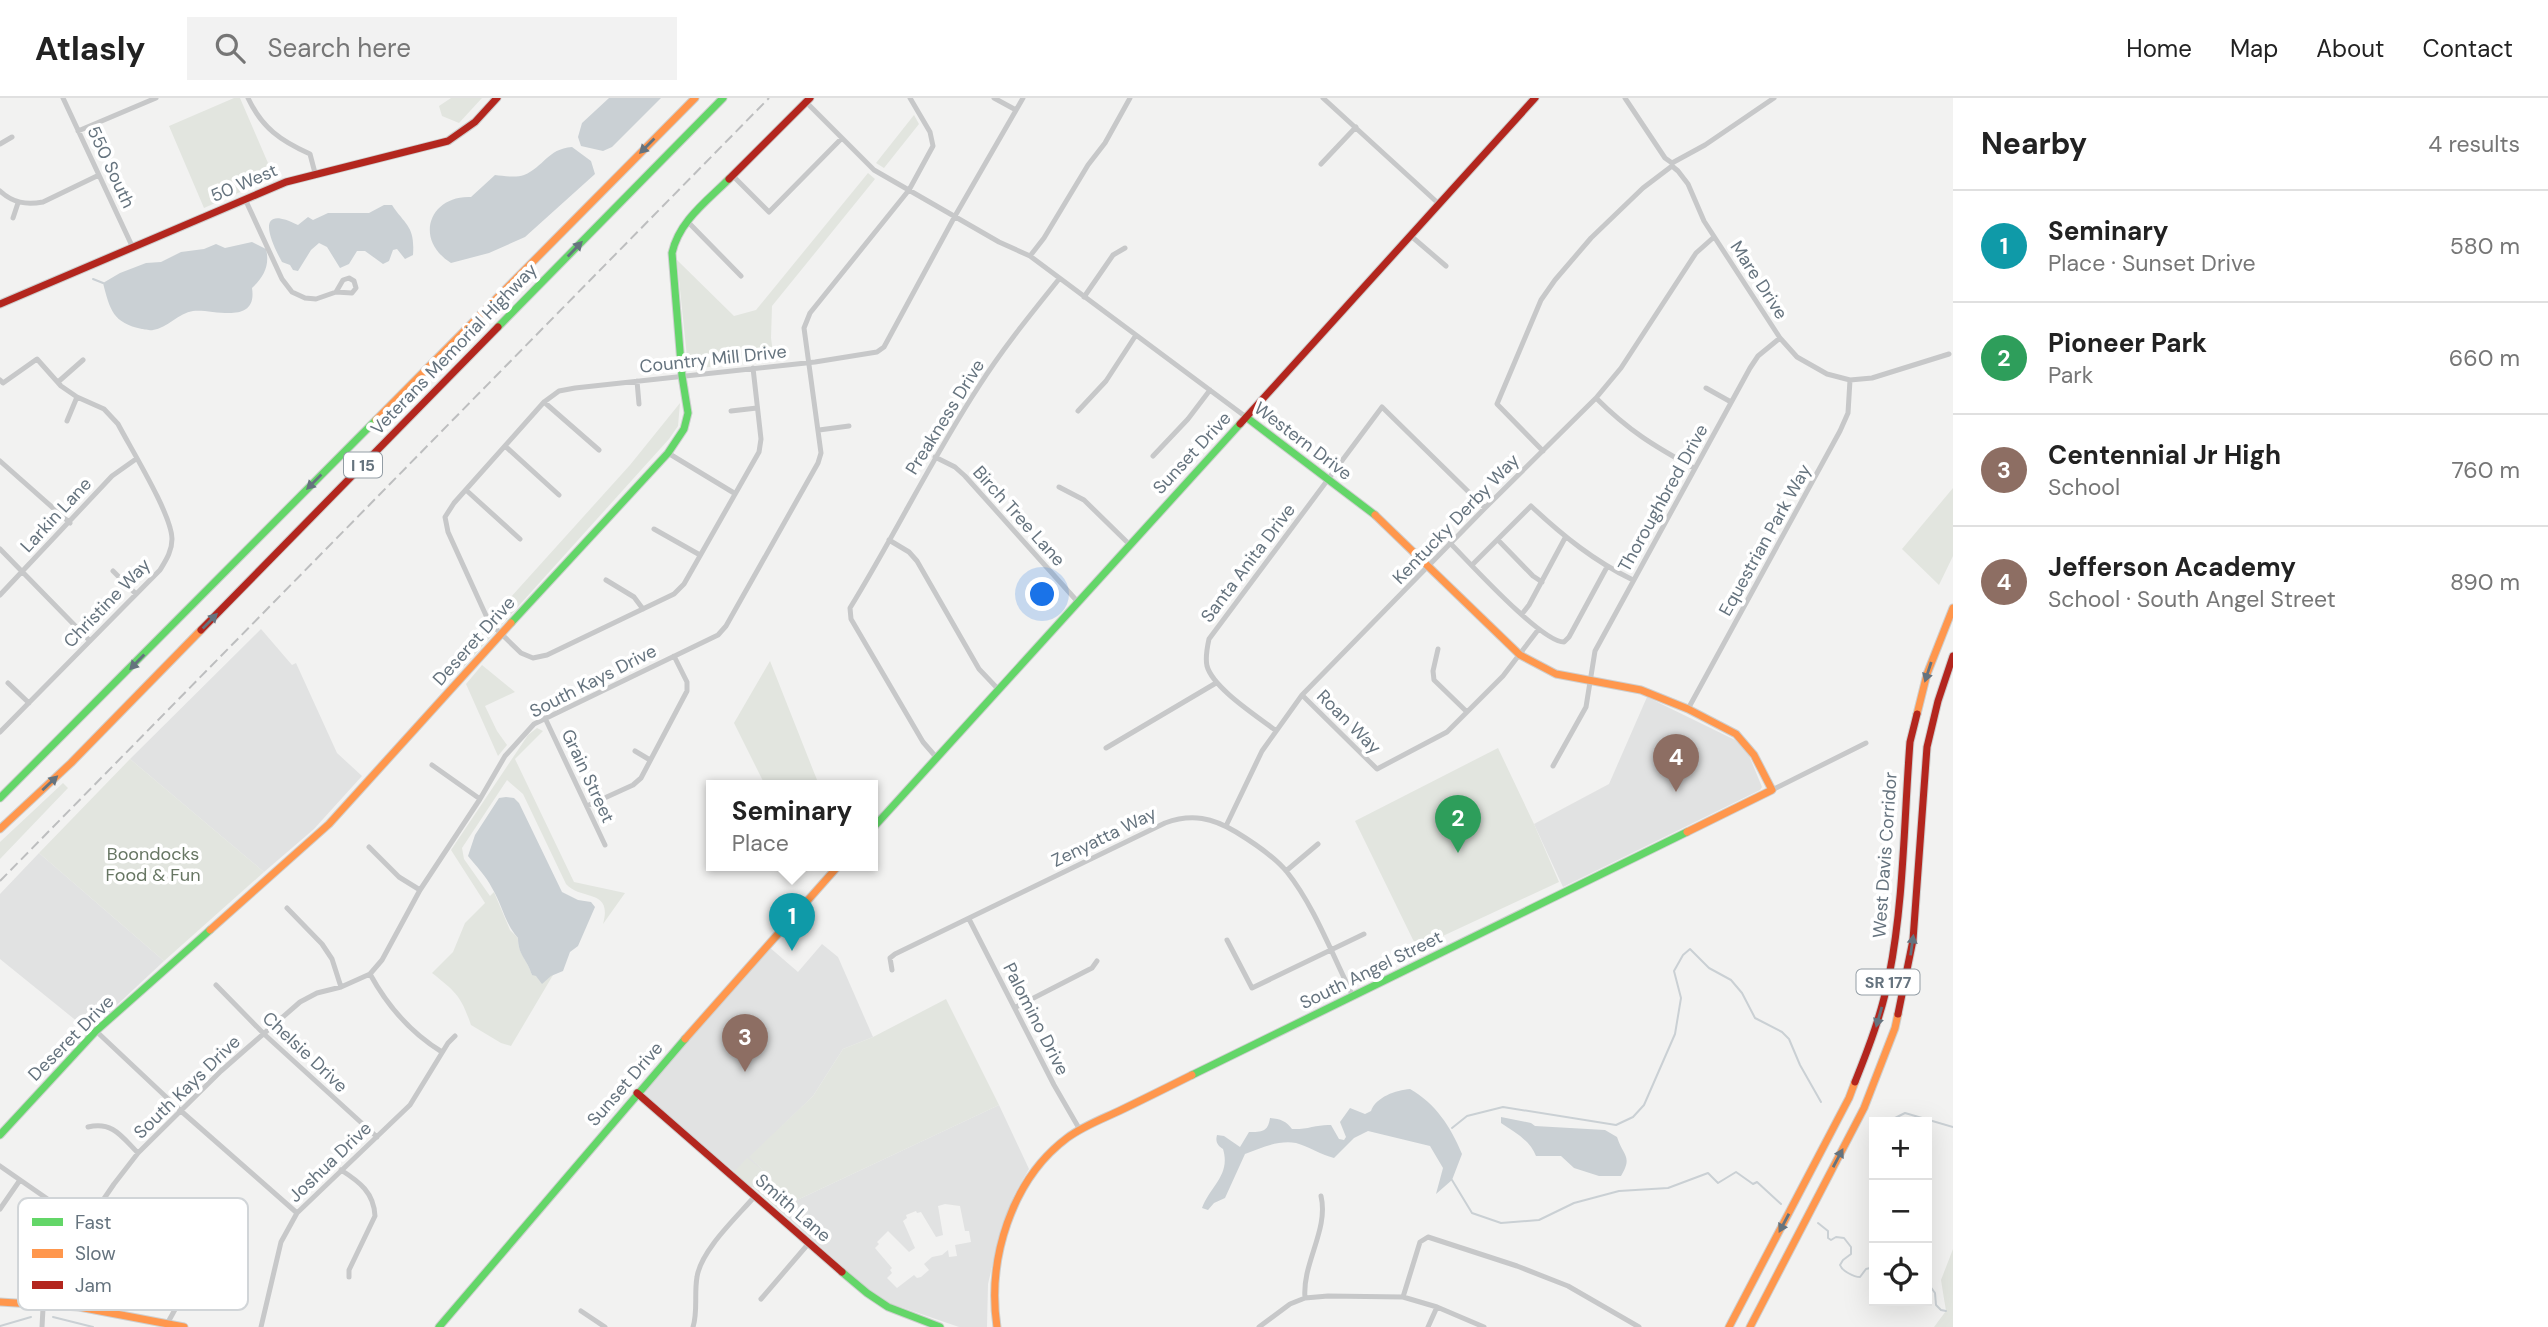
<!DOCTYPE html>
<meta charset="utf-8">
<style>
body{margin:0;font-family:"DM Sans",sans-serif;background:#f2f2f2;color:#222}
.controls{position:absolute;right:21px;bottom:21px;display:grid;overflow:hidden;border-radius:0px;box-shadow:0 7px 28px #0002}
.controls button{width:63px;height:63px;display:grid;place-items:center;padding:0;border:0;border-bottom:2px solid #e0e0e0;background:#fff;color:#222;font:35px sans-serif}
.you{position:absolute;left:1043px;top:497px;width:24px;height:24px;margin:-18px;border:5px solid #fff;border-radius:50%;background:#1a73e8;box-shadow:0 0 0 10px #1a73e833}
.badge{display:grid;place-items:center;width:46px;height:46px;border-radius:50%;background:#0f766e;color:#fff;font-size:23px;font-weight:700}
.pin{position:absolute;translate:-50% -58px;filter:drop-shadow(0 2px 4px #0008)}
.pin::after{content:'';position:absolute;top:37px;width:24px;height:21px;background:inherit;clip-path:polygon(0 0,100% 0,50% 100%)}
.popup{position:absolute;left:706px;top:682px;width:172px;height:91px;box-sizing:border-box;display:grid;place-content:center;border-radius:0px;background:#fff;filter:drop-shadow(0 2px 5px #0005);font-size:23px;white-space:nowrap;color:#767676}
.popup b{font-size:26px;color:#222}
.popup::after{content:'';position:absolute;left:50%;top:100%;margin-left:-14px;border:14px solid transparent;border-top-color:#fff}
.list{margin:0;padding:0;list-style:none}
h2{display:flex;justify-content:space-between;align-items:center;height:91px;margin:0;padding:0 28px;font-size:30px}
h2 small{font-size:23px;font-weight:400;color:#767676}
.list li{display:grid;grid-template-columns:46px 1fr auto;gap:21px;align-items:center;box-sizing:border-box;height:112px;padding:0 28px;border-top:2px solid #e0e0e0}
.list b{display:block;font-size:26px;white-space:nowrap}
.list p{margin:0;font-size:23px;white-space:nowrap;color:#767676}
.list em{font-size:23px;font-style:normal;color:#767676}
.icon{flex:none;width:38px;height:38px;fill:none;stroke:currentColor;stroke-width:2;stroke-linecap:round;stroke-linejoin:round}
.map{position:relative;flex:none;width:1953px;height:1229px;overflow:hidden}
header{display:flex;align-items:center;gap:42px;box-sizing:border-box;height:98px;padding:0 35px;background:#fff;border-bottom:2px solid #e0e0e0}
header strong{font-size:33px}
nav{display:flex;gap:38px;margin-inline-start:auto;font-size:24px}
.search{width:490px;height:63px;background:#f2f2f2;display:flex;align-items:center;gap:18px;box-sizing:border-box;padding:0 24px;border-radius:0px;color:#767676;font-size:26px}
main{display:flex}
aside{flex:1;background:#fff}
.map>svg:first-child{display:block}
.built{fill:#e1e2e2;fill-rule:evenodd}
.green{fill:#e2e5df}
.water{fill:#cad0d4}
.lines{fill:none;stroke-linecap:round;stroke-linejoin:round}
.stream{stroke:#cad0d4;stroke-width:2}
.fast-casing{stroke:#cecfcf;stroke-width:9}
.slow-casing{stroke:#cecfcf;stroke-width:9}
.jam-casing{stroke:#cecfcf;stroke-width:9}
.street{stroke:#c7c8c9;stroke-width:5}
.fast{stroke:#63d668;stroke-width:7}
.slow{stroke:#ff974d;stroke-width:7}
.jam{stroke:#b3261e;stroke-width:7}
.rail{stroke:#bdbebf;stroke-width:2;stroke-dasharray:10 5;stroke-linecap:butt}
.oneway{fill:#65737e}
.labels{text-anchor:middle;stroke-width:7;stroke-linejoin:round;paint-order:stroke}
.shield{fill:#fff;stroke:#939da5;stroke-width:2}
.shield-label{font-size:16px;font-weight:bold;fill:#65737e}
.street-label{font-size:18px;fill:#65737e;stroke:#fff}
.park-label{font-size:18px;fill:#677663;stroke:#fff}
.key{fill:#fff;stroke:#d1d5d8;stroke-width:2}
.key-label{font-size:19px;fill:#65737e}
</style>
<header>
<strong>Atlasly</strong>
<div class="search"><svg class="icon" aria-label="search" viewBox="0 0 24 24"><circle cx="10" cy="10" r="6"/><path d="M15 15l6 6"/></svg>Search here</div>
<nav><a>Home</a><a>Map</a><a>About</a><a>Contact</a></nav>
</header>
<main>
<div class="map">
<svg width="1953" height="1229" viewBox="0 0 1953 1229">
<rect width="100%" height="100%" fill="#f2f2f1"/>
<path class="built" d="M 261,531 L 292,567 L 296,565 L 337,655 L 362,678 L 314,731 L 264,774 L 130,661 Z
M 1647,599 L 1735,642 L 1748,655 L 1762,689 L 1760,692 L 1563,789 L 1534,726 L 1609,686 Z
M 39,755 L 164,863 L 89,933 L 0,861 L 0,796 Z
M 822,846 L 838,859 L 873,939 L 843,951 L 813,998 L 750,1059 L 766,1075 L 754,1090 L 642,997 L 768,848 L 798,874 Z
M 999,1007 L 1029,1071 L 1014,1097 L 1001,1131 L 988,1186 L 987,1229 L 959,1229 L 889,1205 L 872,1195 L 778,1111 ZM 945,1106 L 960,1108 L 965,1133 L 969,1133 L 971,1144 L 955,1147 L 957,1158 L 949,1159 L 948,1152 L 942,1157 L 932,1159 L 924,1166 L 929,1172 L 921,1179 L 917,1180 L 914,1177 L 897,1190 L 887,1180 L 892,1175 L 890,1172 L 892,1170 L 875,1150 L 879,1146 L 877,1144 L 888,1133 L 909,1154 L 915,1150 L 903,1123 L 907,1120 L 906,1117 L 916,1113 L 917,1115 L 921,1114 L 936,1139 L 943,1137 L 938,1108 Z"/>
<path class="green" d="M 234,0 L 240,0 L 274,79 L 204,110 L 169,28 Z
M 451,0 L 482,0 L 459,25 L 442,18 L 439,8 Z
M 914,17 L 919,26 L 884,70 L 876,65 Z
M 868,75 L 875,81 L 772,208 L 771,240 L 774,262 L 691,271 L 688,269 L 677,162 L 734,218 L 756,212 Z
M 680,305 L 678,328 L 669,341 L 460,573 L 455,561 L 630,367 Z
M 1953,390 L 1953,458 L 1939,487 L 1902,451 Z
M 770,563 L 819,687 L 765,687 L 734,625 Z
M 482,567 L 515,594 L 485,608 L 497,633 L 507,647 L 498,658 L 466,586 Z
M 537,630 L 543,633 L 515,661 L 574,784 L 625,795 L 603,826 C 613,790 581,803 566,786 L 523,696 L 507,682 L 462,750 L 464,761 L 490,798 L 494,794 L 510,832 L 518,840 C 518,856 527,861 532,877 L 553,877 L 511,948 L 501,945 L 471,927 C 461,898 456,894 432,875 L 453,854 L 465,825 L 485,805 L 451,752 L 528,637 Z
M 1498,650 L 1534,726 L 1559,784 L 1417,850 L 1355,723 Z
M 130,661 L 264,774 L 164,863 L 39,755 Z
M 63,685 L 68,690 L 0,761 L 0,744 Z
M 946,901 L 999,1007 L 778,1111 L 754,1090 L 765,1074 L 751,1090 L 734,1074 L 747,1060 L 764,1073 L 749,1059 L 813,998 L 843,951 L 873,939 Z
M 1953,1151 L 1953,1229 L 1934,1229 L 1946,1213 L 1941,1182 Z"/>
<path class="water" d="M 609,0 L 661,0 L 612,49 L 603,53 L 581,48 L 578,39 L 582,25 Z
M 572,49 L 591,63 L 595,76 L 525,139 L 489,155 L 451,165 C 413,141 430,97 471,99 L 495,77 C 504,78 516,80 524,77 C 544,69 547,51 572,49 Z
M 384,107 L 392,107 C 406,128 415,128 413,157 L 405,161 L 397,151 L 393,152 L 389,163 L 383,166 L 365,153 L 357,153 L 349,166 L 340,170 L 327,149 L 319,145 L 311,152 L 298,173 L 293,172 L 290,167 L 282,164 C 269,141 255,105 298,127 L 308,119 L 313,122 L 328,115 L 369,115 Z
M 252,144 L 266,151 C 270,167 264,179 252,190 C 258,229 211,210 193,213 C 179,215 167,230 153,232 C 151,233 144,231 142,231 C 113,225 110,212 103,185 L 120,175 L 146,165 L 161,164 L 181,154 L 204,151 L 216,146 L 225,150 Z
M 506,699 L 514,700 L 519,705 L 562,794 L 578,802 L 591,804 L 595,809 L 578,848 L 570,854 L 563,873 L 551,878 L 542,886 L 536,878 L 532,877 C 527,861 518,857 518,840 C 505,826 502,806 492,790 C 486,778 476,768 468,758 L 475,737 L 499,700 Z
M 1410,991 C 1435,1005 1451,1029 1462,1056 L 1452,1082 L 1436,1096 L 1443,1070 L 1430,1048 L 1368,1033 L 1354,1040 L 1334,1060 C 1321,1057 1308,1048 1296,1045 C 1278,1042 1261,1050 1245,1056 L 1225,1100 L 1214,1105 L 1208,1112 L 1202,1110 C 1210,1088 1231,1077 1223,1051 C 1218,1048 1215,1044 1217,1037 L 1224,1038 L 1240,1049 L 1249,1034 C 1262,1034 1268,1034 1270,1020 C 1281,1021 1286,1023 1292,1031 C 1306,1032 1318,1026 1331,1027 L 1339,1041 L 1344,1042 L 1346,1039 L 1340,1024 L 1350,1010 L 1365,1016 L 1371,1013 C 1376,999 1396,992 1410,991 Z
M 1501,1019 L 1531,1025 L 1535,1028 L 1605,1032 L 1617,1039 C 1623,1058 1633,1058 1621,1078 L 1599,1078 L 1574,1070 L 1561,1058 L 1536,1058 C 1530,1042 1514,1034 1501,1025 Z"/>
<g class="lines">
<path class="stream" d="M 93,181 L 103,185
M 1887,1024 L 1905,1015 L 1953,1029
M 1452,1030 L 1467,1018 L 1503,1009 L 1616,1027 L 1633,1019 L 1644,1007 L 1675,936 L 1681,900 L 1674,873 L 1683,857 L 1690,851 L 1709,870 L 1731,882 L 1742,895 L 1755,920 L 1782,934 L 1789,941 L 1800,967 L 1821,1004
M 1452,1082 L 1472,1115 L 1501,1125 L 1539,1122 L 1574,1105 L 1619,1093 L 1668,1090 L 1708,1075 L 1718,1085 L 1736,1074 L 1753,1086 L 1757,1084 L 1781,1106
M 1818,1125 L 1828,1133 L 1828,1140 L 1831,1142 L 1836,1139 L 1844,1140 L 1851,1149 L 1851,1156 L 1843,1162 L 1840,1167 C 1842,1173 1854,1179 1860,1179 L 1866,1171 L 1874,1169
M 1927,1184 L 1935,1195 L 1936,1207 L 1941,1212 L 1946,1213
M 53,1219 L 93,1229
M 0,1228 L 31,1219"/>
<defs>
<path id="fast" d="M 498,229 L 723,0
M 1246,319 L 1375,417
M 511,525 L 668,355 L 684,331 L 688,315 L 682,278 L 672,155 C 679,123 707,103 729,81
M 0,700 L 376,322
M 872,731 L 1240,326
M 1192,977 L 1687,734
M 0,1037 L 96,933 L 210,832
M 842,1174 L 867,1195 L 888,1209 L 940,1229
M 439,1229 L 685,941"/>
<path id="slow" d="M 376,322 L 695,0
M 1375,417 L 1520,557 L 1556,576 L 1641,592 L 1688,611 L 1736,636 L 1754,657 L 1772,692 L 1687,734
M 1917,616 L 1927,576 L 1953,510
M 0,731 L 71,665 L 201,532
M 210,832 L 329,726 L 511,525
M 685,941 L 839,767
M 0,1204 L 79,1209 L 184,1229
M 997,1229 C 987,1162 1011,1082 1067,1040 C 1083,1028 1102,1021 1119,1013 C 1144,1001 1168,989 1192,977
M 1729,1229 L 1849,1000 L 1855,984
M 1750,1229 L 1864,1010 L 1895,930 L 1898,916"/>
<path id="jam" d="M 729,81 L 810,0
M 0,206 L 286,84 L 448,43 L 475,24 L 497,0
M 1240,326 L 1535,0
M 201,532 L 498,229
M 1898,916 L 1913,842 L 1927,649 L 1938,603 L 1953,558
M 1855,984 C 1869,949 1882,915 1889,878 C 1904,803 1904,720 1910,644 L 1917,616
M 637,995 L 842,1174"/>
</defs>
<use href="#fast" class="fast-casing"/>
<use href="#slow" class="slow-casing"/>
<use href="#jam" class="jam-casing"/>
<path class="street" d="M 63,0 L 133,150
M 248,0 C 262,30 281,43 310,56 L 315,75
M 994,0 L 1016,12
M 1323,0 L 1439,106
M 1625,0 L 1665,60 L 1672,65
M 806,4 L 874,72 L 999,144 L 1030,158 L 1246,319
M 78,33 L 156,0
M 0,46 L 12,39
M 1672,65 L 1705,47 L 1774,0
M 1321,66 L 1356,29
M 1672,68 L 1678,73 L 1688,86 L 1704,123 L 1780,240 L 1797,259 L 1827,276 L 1850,282 L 1872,280 L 1949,256
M 733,78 L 769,114 L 842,40
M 0,93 C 13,105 26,107 43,104 L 99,77
M 245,101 L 282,181 L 292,194 L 305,200 L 316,201 L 336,194 L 352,195 L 356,190 L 354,183 L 349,180 L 343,182 L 336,194
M 13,120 L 18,105
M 687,123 L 741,178
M 1411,138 L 1446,168
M 1030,158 L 1044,140 L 1088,67 L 1105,45 L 1130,0
M 1084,199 L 1113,157 L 1125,150
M 753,270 L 761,341 L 759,354 L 684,486 L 674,496 L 547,557 L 533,560 L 521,555 L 489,524 L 448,434 L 445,419 L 454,405 L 544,304 L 559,293 L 575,290 L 815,264 L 877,254 L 884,249 L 955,118 L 1023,0
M 0,282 L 3,285 L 37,261 L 61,288 L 77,299 L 104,311 L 118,326 C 131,351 172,417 172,441 C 172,453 166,462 160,472 L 0,634
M 637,283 L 639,306
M 58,284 L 83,262
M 1706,290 L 1731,304
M 1596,300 C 1629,333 1654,348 1694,370
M 544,304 L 599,352
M 731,313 L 757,310
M 1078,313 L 1106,283 L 1136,237
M 67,323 L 77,299
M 819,332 L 849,328
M 505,348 L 559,397
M 1543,353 L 1497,306 L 1541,202 L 1555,182 L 1591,140 L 1643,90 L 1672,68
M 668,355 L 734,395
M 1153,358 L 1188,321 L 1210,292
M 935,359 L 955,369 L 965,378 L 1077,503
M 0,363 L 70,425
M 1059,389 L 1084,402 L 1129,446
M 466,392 L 520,441
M 654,431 L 700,457
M 889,442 L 909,454 L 917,463 L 979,571 L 998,591
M 1498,442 L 1533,478 L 1542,484
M 1450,445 C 1469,464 1541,544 1564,544 L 1569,539 L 1607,469
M 0,451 L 90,543
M 1472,467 L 1531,408 C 1563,438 1594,463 1633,482
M 113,473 L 136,496
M 606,482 L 634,499 L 643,511
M 0,497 L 112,378 L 136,361
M 1522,516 L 1529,507 L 1565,440
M 1438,551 L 1433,573 L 1434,582 L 1467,614
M 8,585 L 29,605
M 1302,597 L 1377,671 L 1447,634 L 1503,578 L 1538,532
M 1688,611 L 1840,333 L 1848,315 L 1850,282
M 545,620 L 605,747
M 1275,632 C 1257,618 1213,590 1207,568 C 1205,559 1207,550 1209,541 L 1382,309 L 1485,410
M 1106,650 L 1216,585
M 635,653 L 650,662
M 936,659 L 923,644 L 851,521 L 850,510 C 895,437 932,360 979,288 C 1003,250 1031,216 1059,181
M 432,667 L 480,701
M 1553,668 L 1586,609 L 1595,553 L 1750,270 L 1758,258 L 1780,240
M 1772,692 L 1866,645
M 587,708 L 633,687 L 641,680 L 687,593 L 687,584 L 674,558
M 1226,728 L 1262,653 L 1302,597 L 1485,410 L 1596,300 L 1621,270 L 1696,155 L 1714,139
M 369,749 L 399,779 L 420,792
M 1286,773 L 1318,746
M 287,810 L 322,846 L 332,861 L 341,889
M 969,821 L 1054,987 L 1080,1032
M 1227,842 L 1252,890 L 1364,836
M 892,872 L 890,860 L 895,856 L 1165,725 C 1192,715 1213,720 1236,734 C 1254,745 1274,758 1287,774 C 1315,809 1333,859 1353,898
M 370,876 C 388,909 411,935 442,954
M 216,887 L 264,936 L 377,1039
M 1016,909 L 1092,870 L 1097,863
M 96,933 L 181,1013 L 297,1115
M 88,1029 C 113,1023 122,1039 138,1055
M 0,1068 L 85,1127
M 341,1072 C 360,1084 374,1095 375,1118 L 349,1172 L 349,1179
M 0,1111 L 20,1082
M 1403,1199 L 1420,1144 L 1428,1139 L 1517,1168 L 1568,1188 L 1639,1229
M 1305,1200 C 1302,1165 1329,1132 1321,1098
M 761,1201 L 809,1145
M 581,1213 L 605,1229
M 167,1226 L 219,1132
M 42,1229 L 44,1192 L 49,1181 L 114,1086 L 138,1055 L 221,973 L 300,904 L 317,895 L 341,889 L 370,876 L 382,862 L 420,792 L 480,701 L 505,658 L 534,626 L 718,537 L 726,528 L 818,365 L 821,355 L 804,230 L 810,215 L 909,92 L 933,48 L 930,34 L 910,0
M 261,1229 L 281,1144 L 297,1115 L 410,1007 L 448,945 L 455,938
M 693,1229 C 698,1213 694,1196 697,1179 C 701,1152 737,1119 755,1098
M 1259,1229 L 1290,1206 L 1305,1200 L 1328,1198 L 1403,1199 L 1437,1209 L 1484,1229
M 1428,1229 L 1437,1209"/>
<use href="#fast" class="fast"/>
<use href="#slow" class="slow"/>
<use href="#jam" class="jam"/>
<path class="rail" d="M 0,783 L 769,0"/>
</g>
<defs><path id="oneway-solid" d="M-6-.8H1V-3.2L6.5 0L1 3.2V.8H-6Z" transform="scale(1.75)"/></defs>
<g class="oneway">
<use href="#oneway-solid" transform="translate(647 48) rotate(135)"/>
<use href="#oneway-solid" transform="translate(575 151) rotate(-46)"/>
<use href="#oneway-solid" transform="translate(314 384) rotate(135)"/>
<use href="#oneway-solid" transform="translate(210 523) rotate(-46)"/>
<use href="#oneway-solid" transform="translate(137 564) rotate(134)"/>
<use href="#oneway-solid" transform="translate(1928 574) rotate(108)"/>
<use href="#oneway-solid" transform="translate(50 685) rotate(-43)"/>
<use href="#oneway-solid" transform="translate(1912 847) rotate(-82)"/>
<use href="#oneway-solid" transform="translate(1879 919) rotate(106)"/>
<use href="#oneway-solid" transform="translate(1838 1060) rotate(-62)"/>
<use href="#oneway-solid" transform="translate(1784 1125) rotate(118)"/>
</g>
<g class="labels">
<g class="shield">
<rect x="344" y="354.5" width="38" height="25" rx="5"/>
<rect x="1856.5" y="871.5" width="63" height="25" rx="5"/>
</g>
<g class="shield-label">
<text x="363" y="373">I 15</text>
<text x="1888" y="890">SR 177</text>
</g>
<g class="street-label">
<text transform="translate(111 69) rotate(65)" y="6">550 South</text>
<text transform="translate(244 85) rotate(-23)" y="6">50 West</text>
<text transform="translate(1759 182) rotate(57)" y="6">Mare Drive</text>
<text transform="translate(454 251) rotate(-46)" y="6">Veterans Memorial Highway</text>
<text transform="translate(713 261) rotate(-6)" y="6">Country Mill Drive</text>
<text transform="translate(945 319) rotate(-58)" y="6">Preakness Drive</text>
<text transform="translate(1303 343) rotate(37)" y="6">Western Drive</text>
<text transform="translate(1192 355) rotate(-47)" y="6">Sunset Drive</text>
<text transform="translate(1663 400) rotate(-61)" y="6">Thoroughbred Drive</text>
<text transform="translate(56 417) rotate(-47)" y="6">Larkin Lane</text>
<text transform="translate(1019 418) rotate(48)" y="6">Birch Tree Lane</text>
<text transform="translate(1456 421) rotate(-46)" y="6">Kentucky Derby Way</text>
<text transform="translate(1765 442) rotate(-61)" y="6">Equestrian Park Way</text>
<text transform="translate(1248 465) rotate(-53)" y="6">Santa Anita Drive</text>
<text transform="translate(107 505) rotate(-46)" y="6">Christine Way</text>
<text transform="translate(474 543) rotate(-48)" y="6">Deseret Drive</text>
<text transform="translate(593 583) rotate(-27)" y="6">South Kays Drive</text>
<text transform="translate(1349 624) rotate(45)" y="6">Roan Way</text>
<text transform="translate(588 678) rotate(65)" y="6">Grain Street</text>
<text transform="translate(1104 739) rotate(-26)" y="6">Zenyatta Way</text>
<text transform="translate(1885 757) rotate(-86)" y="6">West Davis Corridor</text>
<text transform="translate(1371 872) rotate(-26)" y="6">South Angel Street</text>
<text transform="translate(1036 921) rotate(63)" y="6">Palomino Drive</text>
<text transform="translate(71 940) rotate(-45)" y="6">Deseret Drive</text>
<text transform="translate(305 954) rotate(43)" y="6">Chelsie Drive</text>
<text transform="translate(625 986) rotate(-49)" y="6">Sunset Drive</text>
<text transform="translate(187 989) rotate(-44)" y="6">South Kays Drive</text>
<text transform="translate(330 1064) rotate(-44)" y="6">Joshua Drive</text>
<text transform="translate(793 1110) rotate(41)" y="6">Smith Lane</text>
</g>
<g class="park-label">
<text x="153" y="762">Boondocks<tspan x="153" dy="21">Food &amp; Fun</tspan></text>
</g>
</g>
<rect x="18" y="1100" width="230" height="112" rx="10" class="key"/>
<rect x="32" y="1120" width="31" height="8" fill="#63d668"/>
<rect x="32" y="1151" width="31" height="9" fill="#ff974d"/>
<rect x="32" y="1183" width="31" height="8" fill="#b3261e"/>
<g class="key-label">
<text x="75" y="1131">Fast</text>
<text x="75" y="1162">Slow</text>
<text x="75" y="1194">Jam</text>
</g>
</svg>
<div class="controls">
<button>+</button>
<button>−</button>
<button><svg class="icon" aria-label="locate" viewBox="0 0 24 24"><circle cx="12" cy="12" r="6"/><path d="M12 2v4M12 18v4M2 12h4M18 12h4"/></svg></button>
</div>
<div class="you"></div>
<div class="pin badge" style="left:792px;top:853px;background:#0f9aa8">1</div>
<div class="popup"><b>Seminary</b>Place</div>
<div class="pin badge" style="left:1458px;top:755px;background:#2e9e5b">2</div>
<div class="pin badge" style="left:745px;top:974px;background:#8d6e63">3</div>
<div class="pin badge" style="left:1676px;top:694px;background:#8d6e63">4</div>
</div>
<aside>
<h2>Nearby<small>4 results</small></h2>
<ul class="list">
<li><span class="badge" style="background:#0f9aa8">1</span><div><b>Seminary</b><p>Place · Sunset Drive</p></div><em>580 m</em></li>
<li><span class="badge" style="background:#2e9e5b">2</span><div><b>Pioneer Park</b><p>Park</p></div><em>660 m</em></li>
<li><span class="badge" style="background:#8d6e63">3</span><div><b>Centennial Jr High</b><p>School</p></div><em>760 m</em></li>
<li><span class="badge" style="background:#8d6e63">4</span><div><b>Jefferson Academy</b><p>School · South Angel Street</p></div><em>890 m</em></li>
</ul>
</aside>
</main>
